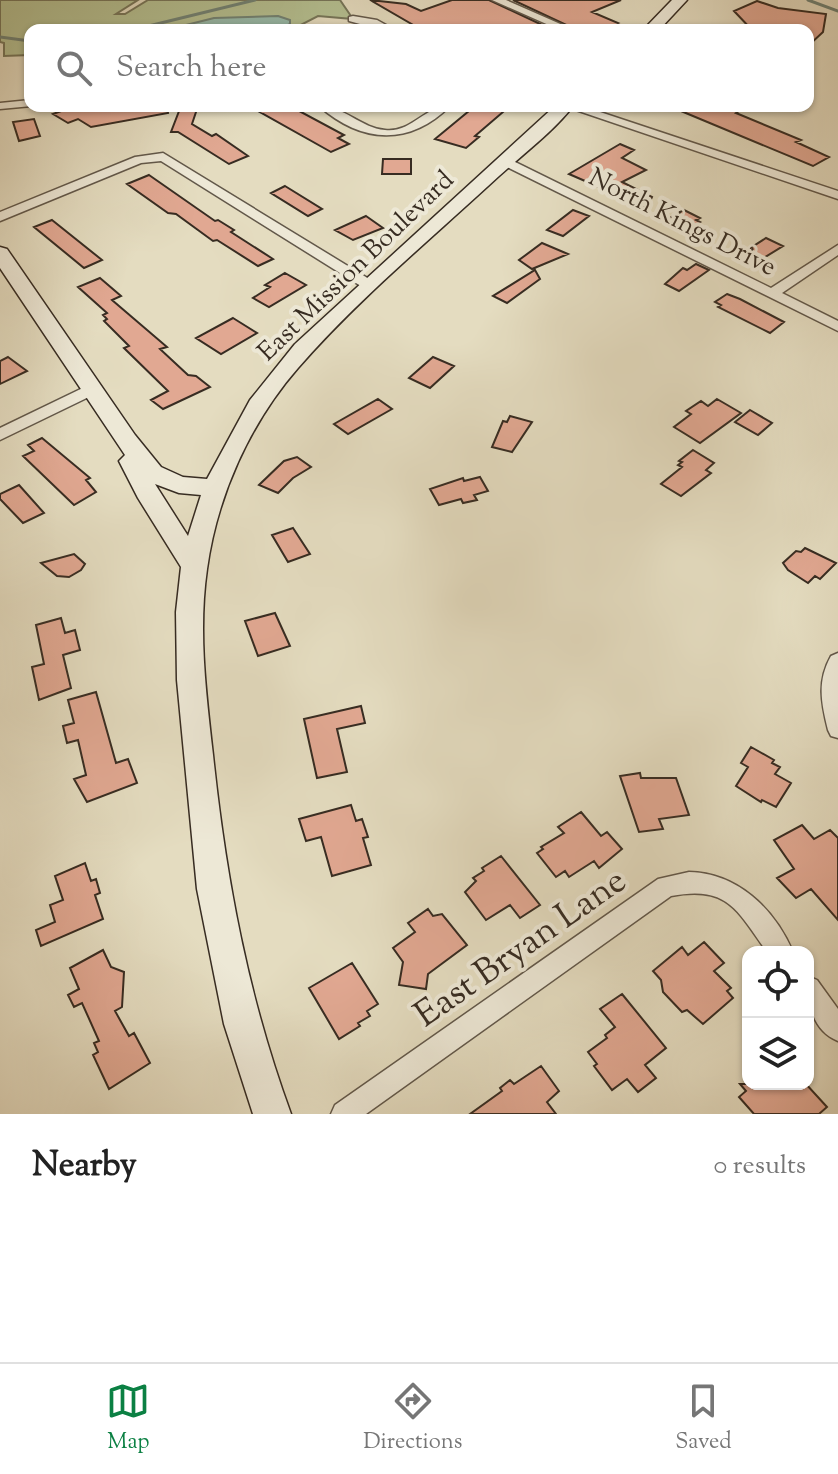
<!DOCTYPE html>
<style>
body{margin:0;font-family:"Sorts Mill Goudy",serif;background:#f2f2f2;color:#222}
.controls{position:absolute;right:24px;bottom:24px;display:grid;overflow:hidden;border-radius:16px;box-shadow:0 2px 6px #0004}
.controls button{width:72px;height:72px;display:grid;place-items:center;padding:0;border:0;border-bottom:2px solid #e0e0e0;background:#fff;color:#222;font:40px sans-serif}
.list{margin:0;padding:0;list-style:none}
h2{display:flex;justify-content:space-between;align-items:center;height:104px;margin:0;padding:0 32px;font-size:34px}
h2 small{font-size:26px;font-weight:400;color:#767676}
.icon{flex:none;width:44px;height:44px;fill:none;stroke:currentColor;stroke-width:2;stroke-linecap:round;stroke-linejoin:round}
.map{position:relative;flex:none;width:838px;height:1114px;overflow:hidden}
.search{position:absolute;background:#fff;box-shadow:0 2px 6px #0004;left:24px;right:24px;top:24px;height:88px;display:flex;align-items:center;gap:20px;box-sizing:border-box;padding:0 28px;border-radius:16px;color:#767676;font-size:30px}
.sheet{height:248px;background:#fff}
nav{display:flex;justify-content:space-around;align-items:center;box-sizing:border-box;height:112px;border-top:2px solid #e0e0e0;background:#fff;font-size:22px;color:#767676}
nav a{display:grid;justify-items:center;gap:4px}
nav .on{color:#0b8043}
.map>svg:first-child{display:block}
.green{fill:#b4c092;stroke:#76765a;stroke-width:2}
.water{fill:#96bcad;stroke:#708275;stroke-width:2}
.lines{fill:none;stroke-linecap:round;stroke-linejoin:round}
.stream{stroke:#708275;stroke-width:3}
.building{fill:#e1a892;stroke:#372c22;stroke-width:2}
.street-casing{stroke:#62584a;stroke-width:3}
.secondary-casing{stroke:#372c22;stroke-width:3}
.street{fill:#ede8d6;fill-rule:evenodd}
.secondary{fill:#ede8d6;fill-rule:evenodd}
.labels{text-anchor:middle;stroke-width:8;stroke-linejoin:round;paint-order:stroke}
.far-street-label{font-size:26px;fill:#372c22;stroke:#ede8d6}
.near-street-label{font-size:36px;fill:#372c22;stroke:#ede8d6}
</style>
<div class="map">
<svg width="838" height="1114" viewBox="0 0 838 1114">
<rect width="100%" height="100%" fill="#e4dcc0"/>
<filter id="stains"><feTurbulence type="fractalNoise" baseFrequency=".0025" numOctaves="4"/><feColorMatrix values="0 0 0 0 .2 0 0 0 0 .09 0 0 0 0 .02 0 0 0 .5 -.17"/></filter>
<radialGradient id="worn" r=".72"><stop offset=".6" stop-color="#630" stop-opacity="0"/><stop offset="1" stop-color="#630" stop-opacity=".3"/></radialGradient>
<path class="green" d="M 0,0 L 138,0 L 116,14 L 125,14 L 148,0 L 340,0 L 353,19 L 318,16 L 291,30 L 30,30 L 30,55 L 4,56 L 4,43 L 0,42 Z"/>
<path class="water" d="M 278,16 L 290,20 L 290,24 L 278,30 L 166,30 L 214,18 Z"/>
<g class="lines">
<path class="stream" d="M 808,0 L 838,11
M 132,30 L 255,0
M 0,37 L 30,41"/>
</g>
<path class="building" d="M 370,0 L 406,4 L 421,11 L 452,0 L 489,0 L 553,30 L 422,30 Z
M 513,0 L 621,0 L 592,12 L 618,23 L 603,30 L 577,30 Z
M 757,1 L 778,8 L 826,14 L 823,32 L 808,46 L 808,30 L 752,30 L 734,11 Z
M 57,106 L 167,106 L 168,113 L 91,127 L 78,119 L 68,123 L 53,114 L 64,110 Z
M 181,106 L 198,106 L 192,124 L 212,136 L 216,134 L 248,156 L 229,164 L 178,132 L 171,132 Z
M 274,106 L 290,106 L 344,135 L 338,138 L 349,144 L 331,152 L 260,112 Z
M 475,106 L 510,106 L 475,136 L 479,137 L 466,148 L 435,139 Z
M 669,106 L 747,106 L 736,113 L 801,140 L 796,142 L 829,157 L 813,166 Z
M 34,119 L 40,136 L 19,141 L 13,122 Z
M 620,144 L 634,150 L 622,158 L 646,170 L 622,182 L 652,197 L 647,208 L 569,174 Z
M 383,159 L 411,159 L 411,174 L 382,174 Z
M 149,175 L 215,221 L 218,220 L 234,230 L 231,232 L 273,259 L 258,266 L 217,240 L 213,241 L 176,214 L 168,213 L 127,184 Z
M 285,186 L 322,209 L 308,216 L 271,193 Z
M 573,210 L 589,216 L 563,236 L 547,230 Z
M 684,210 L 700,218 L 696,220 L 700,222 L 686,230 L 666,220 Z
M 366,216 L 383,228 L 353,240 L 335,230 Z
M 52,220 L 102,260 L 84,268 L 34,227 Z
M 766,238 L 783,246 L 762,259 L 746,251 Z
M 542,243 L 568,254 L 532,269 L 519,260 Z
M 696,264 L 709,270 L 679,291 L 665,284 L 683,268 L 687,270 Z
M 535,270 L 540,279 L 507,303 L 493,296 Z
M 285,273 L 306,285 L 269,307 L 253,298 L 270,287 L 265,285 Z
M 100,278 L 121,296 L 112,300 L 167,347 L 160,349 L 188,375 L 196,376 L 210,387 L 163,409 L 151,400 L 168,391 L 124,348 L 129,346 L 104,321 L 107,319 L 103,315 L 107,313 L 78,287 Z
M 727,294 L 740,299 L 784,322 L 770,333 L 718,307 L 721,305 L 715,302 Z
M 233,318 L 257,333 L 221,354 L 196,338 Z
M 8,357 L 27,371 L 0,384 L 0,361 Z
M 433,357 L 454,366 L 430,388 L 409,378 Z
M 378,399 L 392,409 L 348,434 L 334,424 Z
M 717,399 L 741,413 L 700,443 L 674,427 L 691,414 L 686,411 L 701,401 L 708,406 Z
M 750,410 L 772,423 L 758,435 L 735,422 Z
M 510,416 L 532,422 L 512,452 L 492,447 L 503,421 L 507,422 Z
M 42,438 L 90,478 L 86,480 L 96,492 L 74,505 L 23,456 L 34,451 L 28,445 Z
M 693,450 L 714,463 L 706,470 L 711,473 L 681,496 L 661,484 L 682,467 L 678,465 L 682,462 L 679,461 Z
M 297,457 L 311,467 L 293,478 L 278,493 L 259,485 L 284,461 Z
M 480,477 L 488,491 L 474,495 L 477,500 L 463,503 L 461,499 L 439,505 L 430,489 L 463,478 L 464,481 Z
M 19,485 L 44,513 L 23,523 L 0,499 L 0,494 Z
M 293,528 L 310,554 L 288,562 L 272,535 Z
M 805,548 L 836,563 L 820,579 L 815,576 L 808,583 L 788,570 L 783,563 L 796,551 L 801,552 Z
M 74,554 L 85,564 L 81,570 L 69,577 L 57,576 L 41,563 Z
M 275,613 L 290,646 L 258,656 L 245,621 Z
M 61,618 L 65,633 L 75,630 L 80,650 L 63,655 L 71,688 L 39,700 L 32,667 L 44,664 L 36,625 Z
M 96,692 L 116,763 L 128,759 L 137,783 L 87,802 L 74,779 L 86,775 L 78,740 L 67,743 L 63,726 L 74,723 L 68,700 Z
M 361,706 L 365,723 L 337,729 L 347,772 L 317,778 L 304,719 Z
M 751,747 L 774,760 L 772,763 L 780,767 L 775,774 L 791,783 L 776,807 L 762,800 L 761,802 L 736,786 L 748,767 L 741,763 Z
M 640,773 L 641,778 L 676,778 L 689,815 L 659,819 L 663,829 L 639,832 L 620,776 Z
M 351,805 L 356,821 L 362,819 L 368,837 L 363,838 L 371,865 L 332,876 L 321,837 L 306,841 L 299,819 Z
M 581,812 L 601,836 L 607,832 L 622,849 L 599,868 L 594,861 L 569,877 L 565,871 L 556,877 L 537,853 L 543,849 L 541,847 L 564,833 L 558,827 Z
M 802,825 L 814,839 L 830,830 L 838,838 L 838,920 L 811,889 L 796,898 L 777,878 L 794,869 L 774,840 Z
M 501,856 L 540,905 L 520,918 L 510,905 L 486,920 L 465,892 L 476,881 L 473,878 L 484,871 L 482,868 Z
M 85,863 L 91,881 L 96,879 L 100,893 L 95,895 L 103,919 L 41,946 L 36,930 L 55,922 L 50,905 L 63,900 L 55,876 Z
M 428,909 L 433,916 L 442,914 L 467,945 L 428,974 L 426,989 L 399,985 L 403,962 L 393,948 L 415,932 L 408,923 Z
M 704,942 L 724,963 L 714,971 L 731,988 L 727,991 L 733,998 L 703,1024 L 687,1010 L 682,1012 L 663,992 L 661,980 L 653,971 L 682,947 L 688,955 Z
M 103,950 L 111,967 L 124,972 L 122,1007 L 115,1011 L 129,1036 L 134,1033 L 150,1063 L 109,1089 L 93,1055 L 98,1052 L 94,1043 L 99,1041 L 82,1003 L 74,1007 L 68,995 L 79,989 L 70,968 Z
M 352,963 L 378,1004 L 367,1011 L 370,1016 L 358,1023 L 360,1026 L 339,1039 L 309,988 Z
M 622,994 L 666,1048 L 645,1065 L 656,1078 L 638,1092 L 627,1079 L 612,1090 L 594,1066 L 597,1064 L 588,1052 L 607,1038 L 605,1035 L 615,1027 L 600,1009 Z
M 541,1066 L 559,1091 L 547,1102 L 556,1114 L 470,1114 L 502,1091 L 500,1088 L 510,1080 L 514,1084 Z
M 740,1084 L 806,1084 L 827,1107 L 819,1114 L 754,1114 L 739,1097 L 746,1091 Z"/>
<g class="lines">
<defs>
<path id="street" d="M 492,0 L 506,0 L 574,30 L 560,30 Z
M 353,16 L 377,20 L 395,30 L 382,30 L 349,21 L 349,17 Z
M 30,100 L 32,106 L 0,109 L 0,103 Z
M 319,106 C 344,106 361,128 385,130 C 412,133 424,106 450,106 C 409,147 361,143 319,106 Z
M 564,106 L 582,106 L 838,191 L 838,199 Z
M 163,153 L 374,282 L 376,285 L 374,288 L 364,288 L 161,161 L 141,163 L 0,221 L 0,212 L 135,157 Z
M 505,157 L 771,288 L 838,245 L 838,255 L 782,293 L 838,321 L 838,331 L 501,164 L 499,161 Z
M 91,384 L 99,389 L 97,393 L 0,440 L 0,428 Z
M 838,653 L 838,738 L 831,736 L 828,730 C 821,702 817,681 831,656 Z
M 689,872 C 737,873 774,908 793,952 L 767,952 C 737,910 728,885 671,896 L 366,1114 L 331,1114 L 335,1105 L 658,879 Z
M 808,976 L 817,980 L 838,1009 L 838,1041 C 811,1030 808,1002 808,976 Z"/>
<path id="secondary" d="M 672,0 L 687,0 L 659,30 L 643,30 Z
M 555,106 L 573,106 C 553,132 523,154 499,176 C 431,239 358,299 298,368 C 250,423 217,496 207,569 C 198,631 206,693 213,755 C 226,879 248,997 291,1114 L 253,1114 L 224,1024 L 197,889 L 177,680 L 176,612 L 181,567 L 138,498 L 119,461 L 125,455 L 0,268 L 0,247 L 7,249 L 135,435 L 161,467 L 183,477 L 207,479 L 250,400 L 295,344 ZM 155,484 L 179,493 L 201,495 L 188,536 Z"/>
</defs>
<use href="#street" class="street-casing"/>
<use href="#secondary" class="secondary-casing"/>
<use href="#street" class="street"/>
<use href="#secondary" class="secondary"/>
</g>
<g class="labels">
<g class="far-street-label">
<text transform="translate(683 221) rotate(27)" y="9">North Kings Drive</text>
<text transform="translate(355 265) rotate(-44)" y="9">East Mission Boulevard</text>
</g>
<g class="near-street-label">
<text transform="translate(519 946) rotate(-35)" y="13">East Bryan Lane</text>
</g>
</g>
<rect width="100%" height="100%" filter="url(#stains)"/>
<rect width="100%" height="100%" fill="url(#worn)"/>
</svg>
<div class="controls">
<button><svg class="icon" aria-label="locate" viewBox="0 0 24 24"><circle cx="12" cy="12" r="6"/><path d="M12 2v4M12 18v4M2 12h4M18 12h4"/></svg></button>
<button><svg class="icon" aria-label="layers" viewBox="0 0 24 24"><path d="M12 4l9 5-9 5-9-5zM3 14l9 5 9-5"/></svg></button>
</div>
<div class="search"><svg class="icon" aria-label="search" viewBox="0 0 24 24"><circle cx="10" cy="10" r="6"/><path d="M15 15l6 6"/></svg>Search here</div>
</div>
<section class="sheet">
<h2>Nearby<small>0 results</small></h2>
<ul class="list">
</ul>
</section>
<nav>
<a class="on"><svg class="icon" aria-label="map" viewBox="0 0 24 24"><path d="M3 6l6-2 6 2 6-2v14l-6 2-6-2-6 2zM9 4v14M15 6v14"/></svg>Map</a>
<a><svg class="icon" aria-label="directions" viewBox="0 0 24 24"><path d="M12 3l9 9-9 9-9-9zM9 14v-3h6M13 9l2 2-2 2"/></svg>Directions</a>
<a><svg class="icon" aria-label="saved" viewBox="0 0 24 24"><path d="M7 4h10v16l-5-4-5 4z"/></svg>Saved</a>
</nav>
